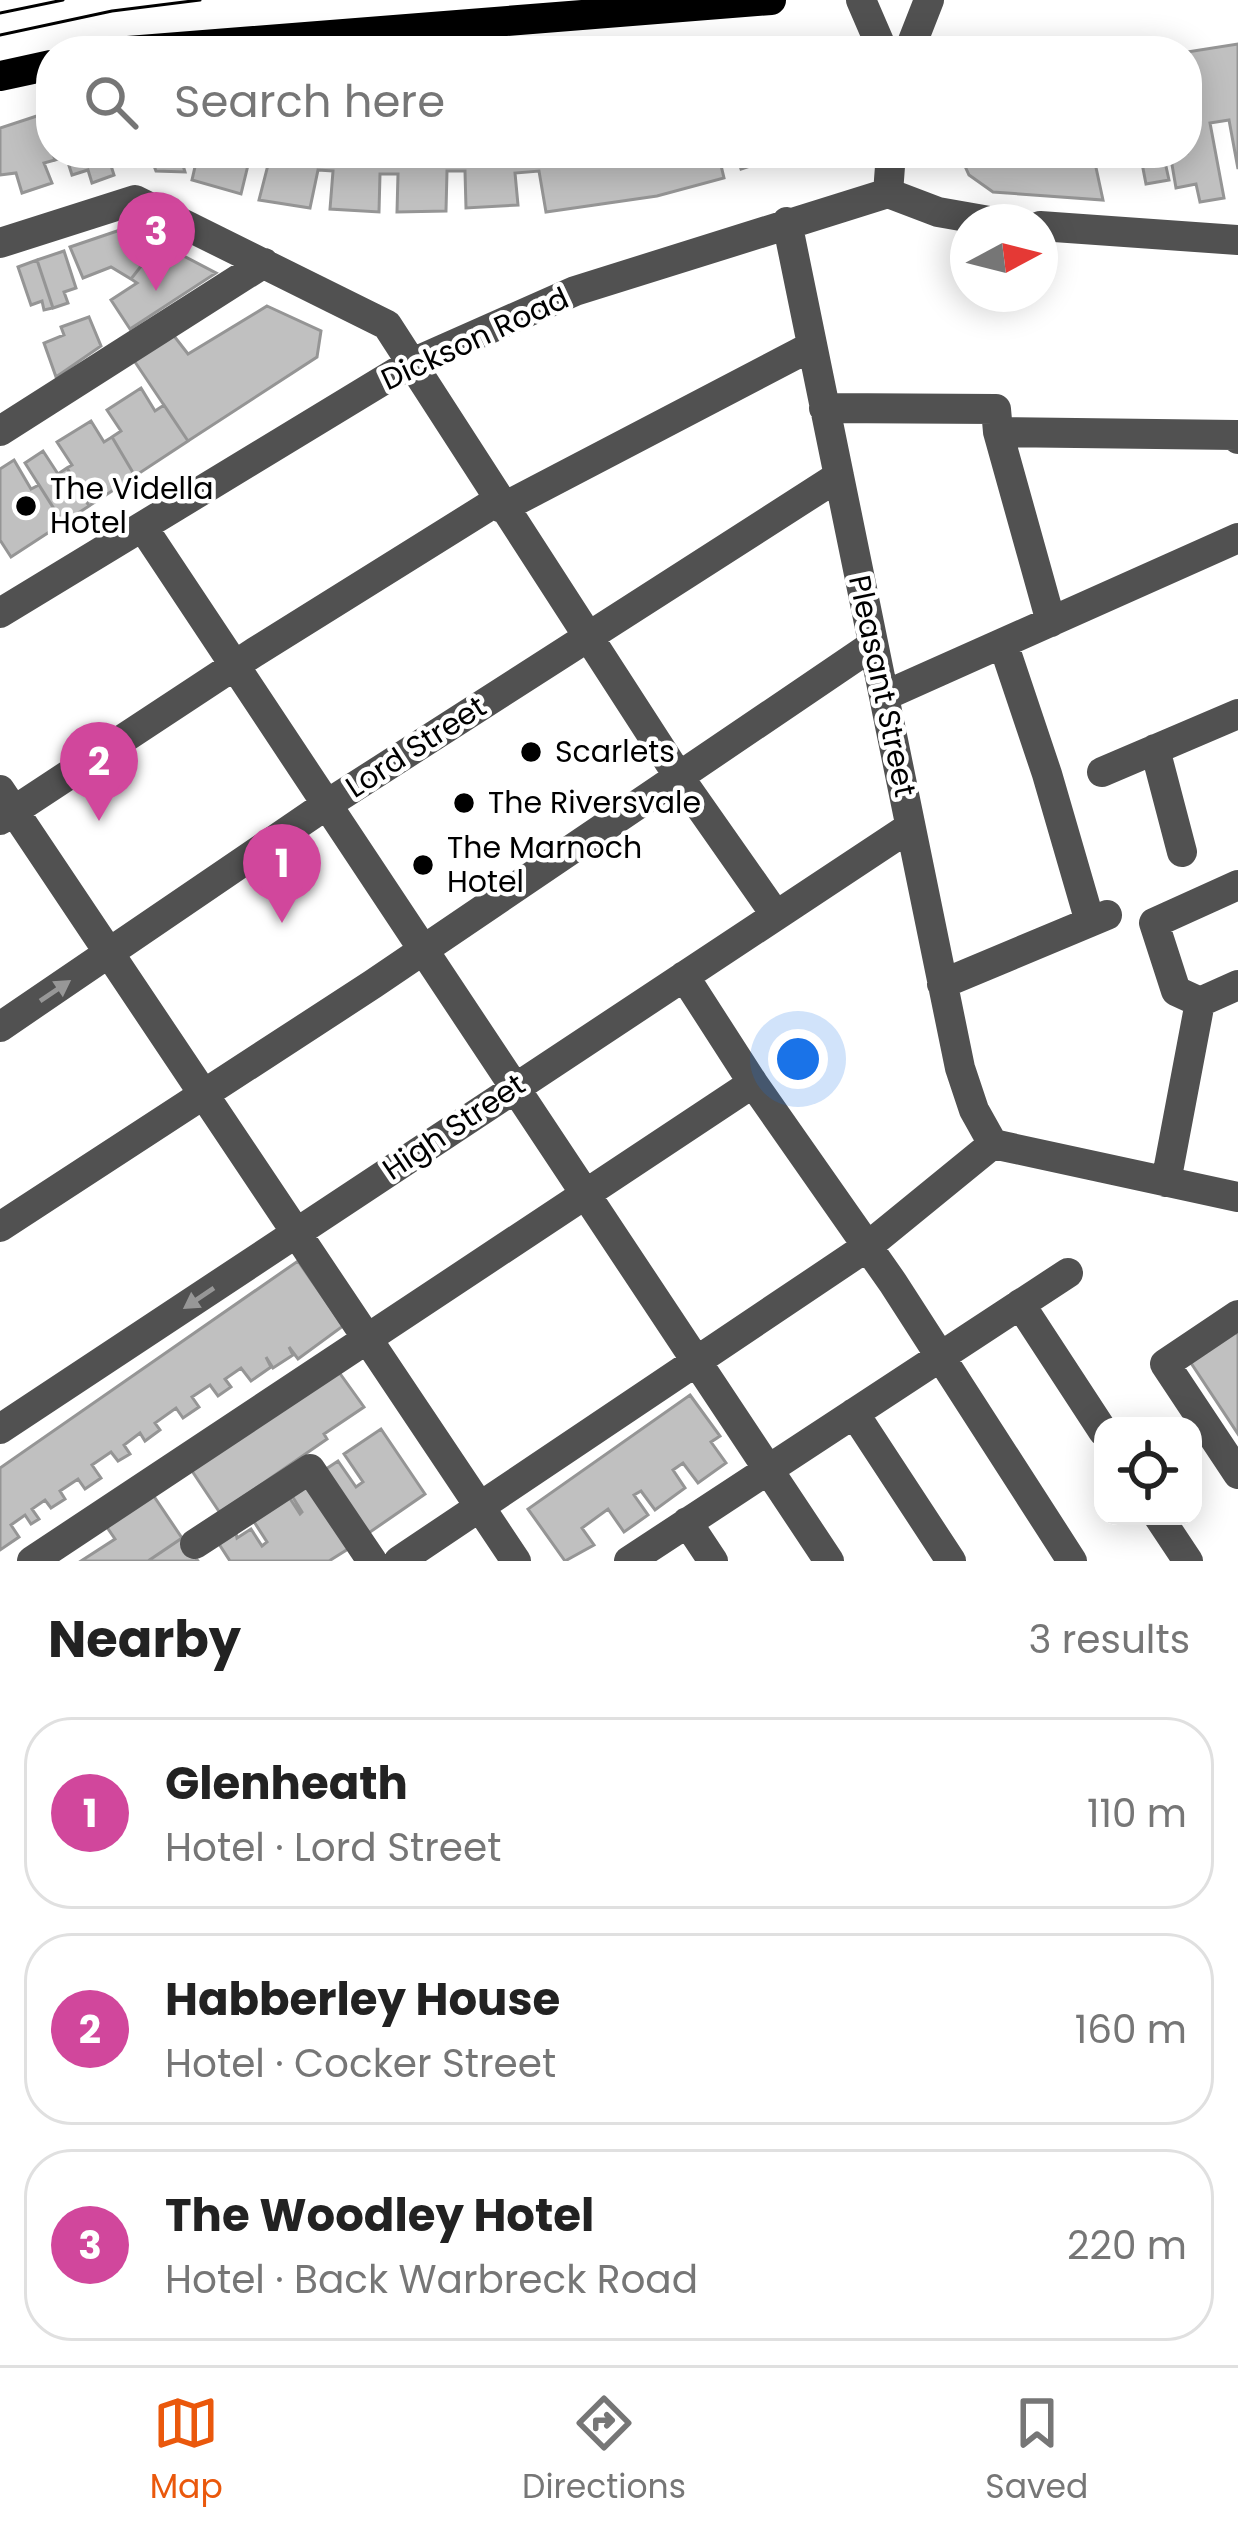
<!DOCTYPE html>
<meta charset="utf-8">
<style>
body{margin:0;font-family:Poppins,sans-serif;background:#f6f6f6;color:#222}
.controls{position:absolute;right:36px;bottom:36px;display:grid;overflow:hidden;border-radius:24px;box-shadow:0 6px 30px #0003}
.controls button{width:108px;height:108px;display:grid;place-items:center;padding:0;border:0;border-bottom:3px solid #e0e0e0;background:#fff;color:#222;font:60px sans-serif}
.compass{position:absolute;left:950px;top:204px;width:108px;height:108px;border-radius:50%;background:#fff;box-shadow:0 6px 30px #0003;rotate:83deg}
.you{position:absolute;left:798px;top:1059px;width:42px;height:42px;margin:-30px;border:9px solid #fff;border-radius:50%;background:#1a73e8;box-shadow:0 0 0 18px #1a73e833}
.badge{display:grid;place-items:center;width:78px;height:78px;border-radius:50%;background:#ea580c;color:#fff;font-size:39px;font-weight:700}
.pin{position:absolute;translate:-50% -99px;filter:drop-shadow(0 3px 6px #0008)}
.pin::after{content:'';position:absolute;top:63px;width:42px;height:36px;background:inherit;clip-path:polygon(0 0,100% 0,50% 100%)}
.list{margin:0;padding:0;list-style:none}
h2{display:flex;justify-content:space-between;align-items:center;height:156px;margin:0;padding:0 48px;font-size:51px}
h2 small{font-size:39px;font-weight:400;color:#767676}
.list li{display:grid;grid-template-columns:78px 1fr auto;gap:36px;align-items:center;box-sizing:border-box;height:192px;margin:0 24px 24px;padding:0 24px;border:3px solid #e0e0e0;border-radius:48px}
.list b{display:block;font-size:45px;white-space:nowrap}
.list p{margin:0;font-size:39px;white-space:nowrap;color:#767676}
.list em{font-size:39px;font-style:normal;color:#767676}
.icon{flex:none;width:66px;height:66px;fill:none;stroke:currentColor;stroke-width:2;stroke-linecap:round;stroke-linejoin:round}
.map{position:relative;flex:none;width:1238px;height:1561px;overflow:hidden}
.search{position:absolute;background:#fff;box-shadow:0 6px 30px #0003;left:36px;right:36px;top:36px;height:132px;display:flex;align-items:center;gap:30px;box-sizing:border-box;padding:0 42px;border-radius:48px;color:#767676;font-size:45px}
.sheet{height:804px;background:#fff}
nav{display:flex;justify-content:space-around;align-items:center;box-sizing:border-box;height:168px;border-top:3px solid #e0e0e0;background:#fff;font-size:33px;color:#767676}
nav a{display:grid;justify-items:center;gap:6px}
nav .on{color:#ea580c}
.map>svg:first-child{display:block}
.building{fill:#c0c0c0;stroke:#959595;stroke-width:3}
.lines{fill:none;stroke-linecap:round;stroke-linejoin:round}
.minor{stroke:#515151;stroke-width:30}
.major{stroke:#000;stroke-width:30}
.tram{stroke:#000;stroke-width:3}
.oneway{fill:#979797}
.poi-dot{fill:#000;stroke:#fff;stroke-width:4.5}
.labels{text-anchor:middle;stroke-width:9;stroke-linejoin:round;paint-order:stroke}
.street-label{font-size:30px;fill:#000;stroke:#fff}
.poi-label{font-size:30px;fill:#000;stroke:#fff;text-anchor:start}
</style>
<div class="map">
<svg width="1238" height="1561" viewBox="0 0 1238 1561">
<rect width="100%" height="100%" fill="#fff"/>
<path class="building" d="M 1238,44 L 1238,169 L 1229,120 L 1210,123 L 1224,198 L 1200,202 L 1196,184 L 1176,188 L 1170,153 L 1187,153 L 1187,52 Z
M 40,115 L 55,160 L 44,163 L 52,183 L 22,193 L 16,173 L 0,175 L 0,128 Z
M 53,153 L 107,153 L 114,175 L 92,183 L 88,170 L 72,175 L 66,156 L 55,160 Z
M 149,153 L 260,153 L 258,158 L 250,157 L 241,194 L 192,180 L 197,158 L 182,162 L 185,172 L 156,171 Z
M 260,153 L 718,153 L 724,178 L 657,196 L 546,212 L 539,171 L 515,173 L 518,205 L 466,208 L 465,171 L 447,171 L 446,211 L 397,212 L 398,174 L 380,174 L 379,212 L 330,209 L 333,171 L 318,170 L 310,208 L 259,200 L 269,161 L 258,158 Z
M 736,153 L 789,153 L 741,169 Z
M 959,153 L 1129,153 L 1130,155 L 1095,163 L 1103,200 L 993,192 L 969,175 Z
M 1140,153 L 1163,153 L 1169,180 L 1146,184 Z
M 129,227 L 159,243 L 131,279 L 111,267 L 83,278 L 70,247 Z
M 159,243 L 216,273 L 130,329 L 111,300 L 137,283 L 131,279 Z
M 64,251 L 76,288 L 64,292 L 68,303 L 53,308 L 37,260 Z
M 37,260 L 53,308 L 44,310 L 42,301 L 31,305 L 18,267 Z
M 267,306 L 321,331 L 317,357 L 188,441 L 133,359 L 171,332 L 188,354 Z
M 89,317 L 101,346 L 56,377 L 44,343 L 64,335 L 61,327 Z
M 141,388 L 155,411 L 164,405 L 188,441 L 135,476 L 112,437 L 121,431 L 107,410 Z
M 91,421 L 104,442 L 112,437 L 135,476 L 89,506 L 67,468 L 72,465 L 57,442 Z
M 43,451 L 58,474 L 67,468 L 89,506 L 63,523 L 25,463 Z
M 14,460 L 31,489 L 39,485 L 63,523 L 11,557 L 0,540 L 0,469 Z
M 298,1261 L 343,1326 L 298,1359 L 289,1347 L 293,1355 L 273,1368 L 266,1357 L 271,1367 L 251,1381 L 241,1368 L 225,1379 L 231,1387 L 218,1396 L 210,1385 L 192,1397 L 199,1407 L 183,1418 L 176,1408 L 155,1423 L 160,1430 L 145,1441 L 140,1433 L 124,1445 L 130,1454 L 118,1461 L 111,1452 L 92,1465 L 101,1478 L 85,1489 L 78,1479 L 60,1491 L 65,1499 L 51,1508 L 45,1500 L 32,1509 L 39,1519 L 31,1524 L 25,1515 L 11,1525 L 19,1537 L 0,1550 L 0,1468 Z
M 1235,1330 L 1238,1335 L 1238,1434 L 1189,1360 Z
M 336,1368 L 364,1407 L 324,1434 L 327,1439 L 220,1513 L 190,1468 Z
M 690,1395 L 720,1436 L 711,1442 L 726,1463 L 698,1483 L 683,1463 L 673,1470 L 685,1488 L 655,1510 L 641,1491 L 634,1495 L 648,1515 L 624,1532 L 608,1509 L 582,1528 L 594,1545 L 565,1561 L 528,1509 Z
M 381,1429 L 425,1494 L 360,1539 L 317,1475 L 338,1461 L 356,1487 L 363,1482 L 344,1454 Z
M 312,1476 L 356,1544 L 329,1561 L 230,1561 L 217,1541 L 235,1529 L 237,1538 L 251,1529 L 262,1546 L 267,1542 L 251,1517 L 287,1494 L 300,1514 L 302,1512 L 289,1491 Z
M 149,1489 L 182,1538 L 148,1561 L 81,1561 L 115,1539 L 102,1520 Z
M 182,1538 L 198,1561 L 148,1561 Z"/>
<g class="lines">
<path class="minor" d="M 861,0 L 883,51
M 909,51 L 929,0
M 888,193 L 891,153
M 787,222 L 960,1068 L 974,1110 L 993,1144
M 1040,226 L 1238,240
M 0,243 L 135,200 L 387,325 L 679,777 L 775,914
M 824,408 L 996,409 L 998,432 L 1051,622
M 0,431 L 264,263
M 998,432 L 1236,435 L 1238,439
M 502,508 L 812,346
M 144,529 L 829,1561
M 0,613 L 410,364 L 575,291 L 888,193 L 938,212 L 995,222
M 1003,643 L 1047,774 L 1090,922
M 884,696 L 1238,538
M 1155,749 L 1182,852
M 1102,772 L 1238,714
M 0,790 L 516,1561
M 0,820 L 255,652 L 497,501
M 684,976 L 753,1083 L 893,1283 L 1072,1561
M 942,984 L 1107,915
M 1200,1002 L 1176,991 L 1154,923 L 1238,885
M 1200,1002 L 1238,985
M 0,1027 L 326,805 L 839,476
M 993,1144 L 1238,1197
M 1166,1182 L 1200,1002
M 0,1227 L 373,984 L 873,645
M 1020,1304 L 1103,1431
M 1238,1315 L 1165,1364 L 1238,1474
M 854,1413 L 951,1561
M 0,1429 L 910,827
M 1158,1516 L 1188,1561
M 687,1522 L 713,1561
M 195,1544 L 310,1469 L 372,1561
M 32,1561 L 753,1083
M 399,1561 L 868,1246 L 993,1144
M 629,1561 L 1068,1273"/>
<path class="major" d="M 128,51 L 771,0
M 0,76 L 51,65"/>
<path class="tram" d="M 0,13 L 63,0
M 0,35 L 112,11 L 200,0"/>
</g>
<defs><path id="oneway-solid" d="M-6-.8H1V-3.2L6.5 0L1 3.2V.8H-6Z" transform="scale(3)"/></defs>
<g class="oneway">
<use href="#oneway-solid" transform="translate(55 991) rotate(-34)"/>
<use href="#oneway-solid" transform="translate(199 1298) rotate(146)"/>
</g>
<g class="poi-dot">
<circle cx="26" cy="506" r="12"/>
<circle cx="531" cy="752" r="12"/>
<circle cx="464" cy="803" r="12"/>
<circle cx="423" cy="865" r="12"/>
</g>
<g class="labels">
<g class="street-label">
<text transform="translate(475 339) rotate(-25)" y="10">Dickson Road</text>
<text transform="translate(882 686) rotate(78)" y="10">Pleasant Street</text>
<text transform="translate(416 747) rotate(-33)" y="10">Lord Street</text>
<text transform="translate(454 1127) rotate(-34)" y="10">High Street</text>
</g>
<g class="poi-label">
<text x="50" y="499">The Vidella<tspan x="50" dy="34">Hotel</tspan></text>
<text x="555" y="762">Scarlets</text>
<text x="488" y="813">The Riversvale</text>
<text x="447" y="858">The Marnoch<tspan x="447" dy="34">Hotel</tspan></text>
</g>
</g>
</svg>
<div class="controls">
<button><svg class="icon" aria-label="locate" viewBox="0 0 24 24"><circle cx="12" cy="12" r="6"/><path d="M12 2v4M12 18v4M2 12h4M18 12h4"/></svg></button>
</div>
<svg class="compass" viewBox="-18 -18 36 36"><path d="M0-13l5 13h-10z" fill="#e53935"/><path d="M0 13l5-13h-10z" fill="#767676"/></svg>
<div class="you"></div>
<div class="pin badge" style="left:282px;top:923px;background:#d1479c">1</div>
<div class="pin badge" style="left:99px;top:821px;background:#d1479c">2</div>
<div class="pin badge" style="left:156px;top:291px;background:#d1479c">3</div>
<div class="search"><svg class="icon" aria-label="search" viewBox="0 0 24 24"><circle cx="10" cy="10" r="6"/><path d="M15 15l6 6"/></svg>Search here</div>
</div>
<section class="sheet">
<h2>Nearby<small>3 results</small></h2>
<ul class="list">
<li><span class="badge" style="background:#d1479c">1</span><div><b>Glenheath</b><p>Hotel · Lord Street</p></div><em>110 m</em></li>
<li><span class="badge" style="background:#d1479c">2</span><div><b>Habberley House</b><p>Hotel · Cocker Street</p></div><em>160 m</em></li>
<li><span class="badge" style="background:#d1479c">3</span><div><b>The Woodley Hotel</b><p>Hotel · Back Warbreck Road</p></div><em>220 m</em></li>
</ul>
</section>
<nav>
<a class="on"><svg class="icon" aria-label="map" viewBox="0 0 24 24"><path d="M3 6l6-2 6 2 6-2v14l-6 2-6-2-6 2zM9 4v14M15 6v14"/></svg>Map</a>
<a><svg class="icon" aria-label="directions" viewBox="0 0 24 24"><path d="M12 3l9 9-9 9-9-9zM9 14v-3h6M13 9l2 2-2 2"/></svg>Directions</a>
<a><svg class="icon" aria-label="saved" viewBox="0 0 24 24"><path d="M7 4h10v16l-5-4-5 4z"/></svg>Saved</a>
</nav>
